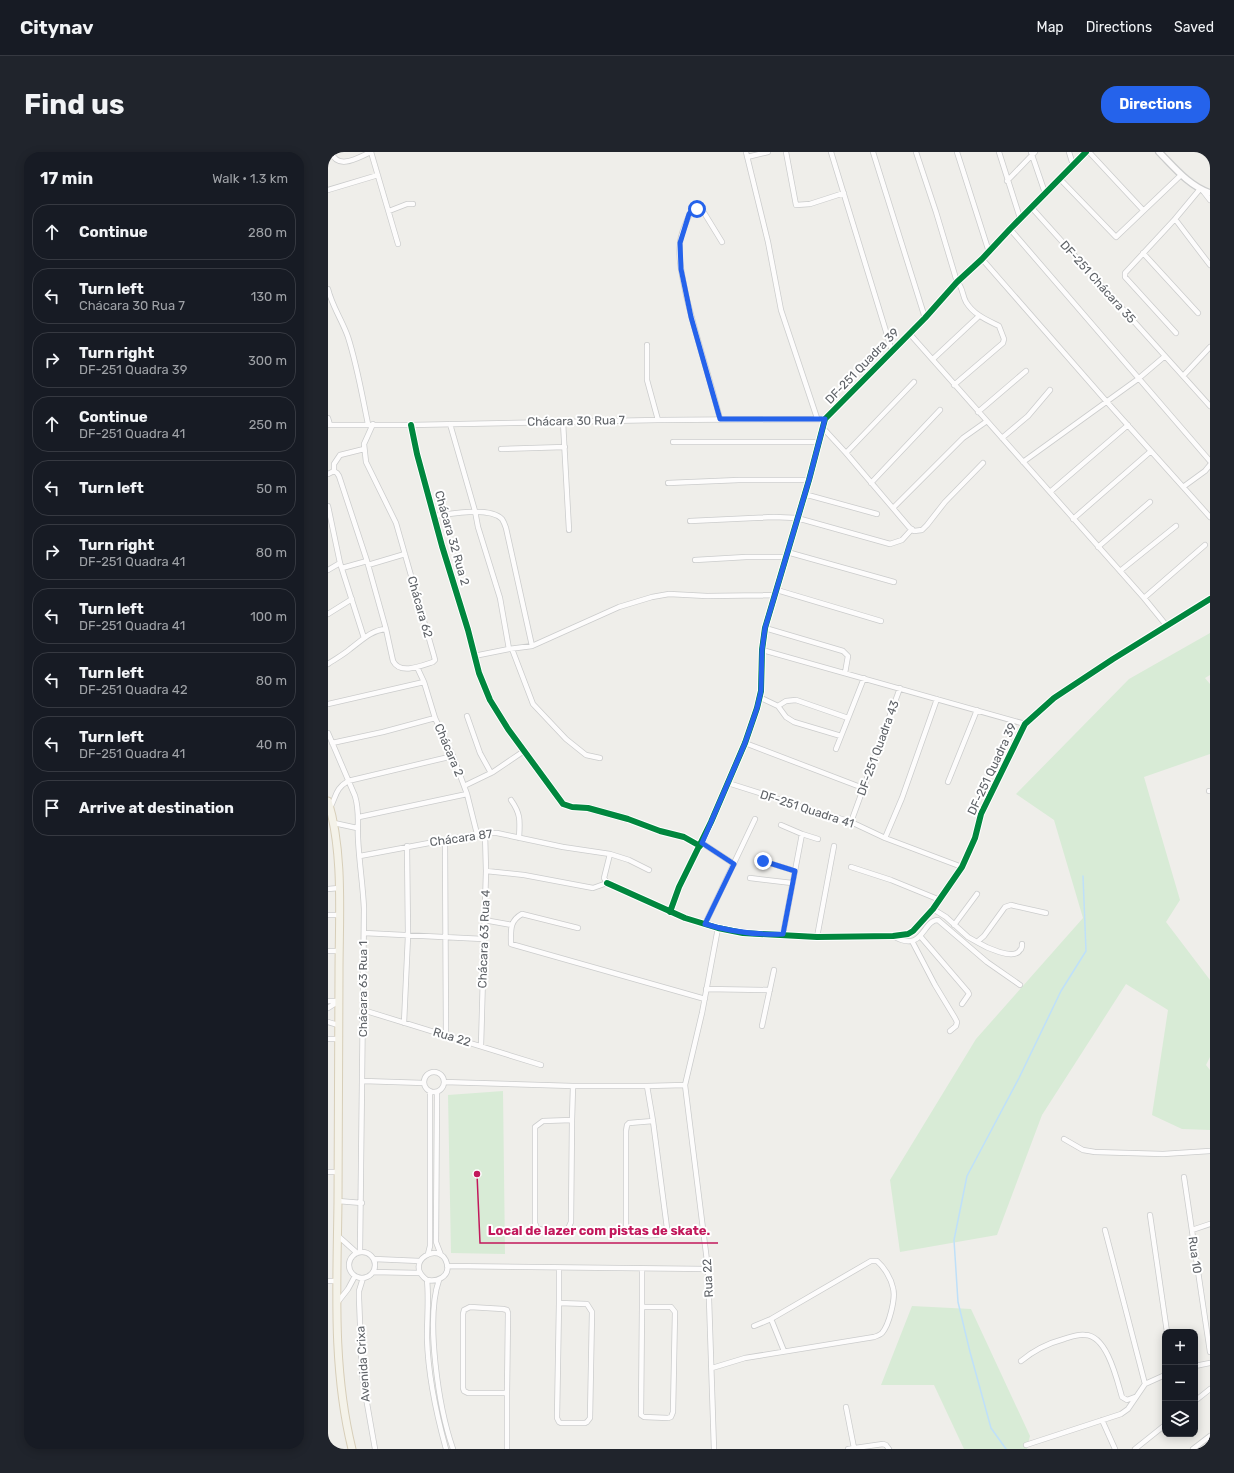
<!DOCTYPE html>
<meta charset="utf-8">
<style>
body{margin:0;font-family:Rubik,sans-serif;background:#20242c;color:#f1f3f6}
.controls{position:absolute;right:12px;bottom:12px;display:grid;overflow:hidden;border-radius:8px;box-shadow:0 2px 10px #0003}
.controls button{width:36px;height:36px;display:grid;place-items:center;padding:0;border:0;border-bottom:1px solid #363941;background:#171b24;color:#f1f3f6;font:20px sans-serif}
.stop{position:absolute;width:12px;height:12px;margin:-9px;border:3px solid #2563eb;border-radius:50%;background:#fff}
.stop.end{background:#2563eb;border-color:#fff;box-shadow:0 1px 4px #0008}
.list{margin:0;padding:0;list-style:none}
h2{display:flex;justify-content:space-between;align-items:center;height:52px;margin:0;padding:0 16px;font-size:17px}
h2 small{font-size:13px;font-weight:400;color:#9ea1a6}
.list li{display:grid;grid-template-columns:26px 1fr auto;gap:12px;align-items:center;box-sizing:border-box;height:56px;margin:0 8px 8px;padding:0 8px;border:1px solid #363941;border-radius:16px}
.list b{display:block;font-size:15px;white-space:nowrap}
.list p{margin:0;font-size:13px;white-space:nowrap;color:#9ea1a6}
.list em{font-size:13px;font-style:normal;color:#9ea1a6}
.icon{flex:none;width:22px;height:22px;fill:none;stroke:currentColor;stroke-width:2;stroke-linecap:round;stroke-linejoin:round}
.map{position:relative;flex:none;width:882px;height:1297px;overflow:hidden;border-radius:16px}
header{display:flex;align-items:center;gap:24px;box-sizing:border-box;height:56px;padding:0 20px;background:#171b24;border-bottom:1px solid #363941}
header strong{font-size:19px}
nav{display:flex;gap:22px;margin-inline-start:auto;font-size:14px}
.intro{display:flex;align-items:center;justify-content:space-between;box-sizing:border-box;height:96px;padding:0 24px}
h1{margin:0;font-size:28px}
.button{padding:10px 18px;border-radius:16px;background:#2563eb;color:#fff;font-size:14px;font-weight:700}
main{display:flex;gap:24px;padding:0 24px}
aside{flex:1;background:#171b24;border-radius:16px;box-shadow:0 2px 10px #0003}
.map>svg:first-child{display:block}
.green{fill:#d8ebd6}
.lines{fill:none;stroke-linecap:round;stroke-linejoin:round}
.stream{stroke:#bfe0f9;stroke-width:1.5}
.minor-casing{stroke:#cbcccc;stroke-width:6}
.tertiary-casing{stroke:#cbcccc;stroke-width:8}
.primary-casing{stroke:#d7ceb8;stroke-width:9}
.minor{stroke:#fdfcfc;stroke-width:4.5}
.tertiary{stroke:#fdfcfc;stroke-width:5.5}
.primary{stroke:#f4f2e9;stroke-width:7}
.cycleway-casing{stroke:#fff;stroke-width:8}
.cycleway{stroke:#00873e;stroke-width:6}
.route{stroke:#2563eb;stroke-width:5}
.labels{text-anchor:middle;stroke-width:4;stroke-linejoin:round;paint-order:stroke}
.street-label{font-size:12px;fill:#5f6368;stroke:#fff}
.leader{fill:none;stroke:#c2185b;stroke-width:1.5}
.callout-dot{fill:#c2185b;stroke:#fff;stroke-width:1.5}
.callout-label{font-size:13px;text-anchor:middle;font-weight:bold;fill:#c2185b;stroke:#fff;stroke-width:4;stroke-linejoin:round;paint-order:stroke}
</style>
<header>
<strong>Citynav</strong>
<nav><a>Map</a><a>Directions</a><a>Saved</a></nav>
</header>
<div class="intro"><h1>Find us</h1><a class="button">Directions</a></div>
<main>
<aside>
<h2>17 min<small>Walk · 1.3 km</small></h2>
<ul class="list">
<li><svg class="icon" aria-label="ahead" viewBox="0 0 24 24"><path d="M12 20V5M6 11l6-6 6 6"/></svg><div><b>Continue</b></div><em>280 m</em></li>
<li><svg class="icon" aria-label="left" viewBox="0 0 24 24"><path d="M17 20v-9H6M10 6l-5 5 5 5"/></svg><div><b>Turn left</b><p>Chácara 30 Rua 7</p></div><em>130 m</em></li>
<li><svg class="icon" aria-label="right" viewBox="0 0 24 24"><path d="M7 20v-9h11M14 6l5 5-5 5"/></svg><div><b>Turn right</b><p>DF-251 Quadra 39</p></div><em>300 m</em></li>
<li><svg class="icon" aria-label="ahead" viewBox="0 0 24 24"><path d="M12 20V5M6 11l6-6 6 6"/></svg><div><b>Continue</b><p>DF-251 Quadra 41</p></div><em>250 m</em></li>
<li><svg class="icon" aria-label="left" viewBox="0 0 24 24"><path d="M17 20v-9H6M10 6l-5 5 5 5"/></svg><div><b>Turn left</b></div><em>50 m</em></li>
<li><svg class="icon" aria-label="right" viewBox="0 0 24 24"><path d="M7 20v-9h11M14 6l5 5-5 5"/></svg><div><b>Turn right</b><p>DF-251 Quadra 41</p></div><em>80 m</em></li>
<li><svg class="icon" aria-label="left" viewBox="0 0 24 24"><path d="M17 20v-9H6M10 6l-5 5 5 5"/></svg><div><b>Turn left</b><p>DF-251 Quadra 41</p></div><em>100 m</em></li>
<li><svg class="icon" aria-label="left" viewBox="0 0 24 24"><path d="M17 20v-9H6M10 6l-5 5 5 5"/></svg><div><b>Turn left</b><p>DF-251 Quadra 42</p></div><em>80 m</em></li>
<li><svg class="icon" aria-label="left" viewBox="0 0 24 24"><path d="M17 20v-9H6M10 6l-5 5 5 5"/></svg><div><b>Turn left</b><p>DF-251 Quadra 41</p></div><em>40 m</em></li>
<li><svg class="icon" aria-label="arrive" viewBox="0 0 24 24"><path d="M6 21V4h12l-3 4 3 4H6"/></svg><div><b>Arrive at destination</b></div></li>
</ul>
</aside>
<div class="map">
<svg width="882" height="1297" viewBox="0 0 882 1297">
<rect width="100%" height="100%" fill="#efeeea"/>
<path class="green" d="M 882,481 L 882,523 L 877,526 L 882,532 L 882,602 L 816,625 L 852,748 L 838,770 L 882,828 L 882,905 L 878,913 L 882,918 L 882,978 L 854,977 L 824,963 L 840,858 L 798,832 L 714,963 L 669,1083 L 572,1100 L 562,1028 L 648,887 L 755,766 L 726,668 L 688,642 L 801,527 Z
M 175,939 L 177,1102 L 123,1101 L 120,943 Z
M 584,1154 L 643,1157 L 702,1284 L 699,1297 L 636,1297 L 606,1233 L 553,1233 Z"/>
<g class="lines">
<path class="stream" d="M 678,1297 L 663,1276 L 642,1200 L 630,1150 L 626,1088 L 639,1024 L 691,926 L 733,839 L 758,799 L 755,724"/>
<defs>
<path id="minor" d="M 3,0 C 10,19 31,5 43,0
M 43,0 L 70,92
M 418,0 L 440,90 L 453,158 L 489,266
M 458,0 L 468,53 L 482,52 L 516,41
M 503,0 L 564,199
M 545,0 L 597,166
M 588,0 L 608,60 L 629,130 C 635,135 634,143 638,150 C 646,163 659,168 671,174 L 676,187 L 675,191 L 626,233
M 629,0 L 661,100
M 671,0 L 692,66
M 703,0 L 717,41
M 741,0 L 745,13
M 761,0 L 815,58
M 419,5 L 440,0
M 732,27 L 788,85 L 853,23
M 679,29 L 707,0
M 0,38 L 50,23
M 875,39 L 882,48
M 703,55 L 882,254
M 61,59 L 79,52 L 85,52
M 847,67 L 882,113
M 682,77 L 882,309
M 815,101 L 870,161
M 654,107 L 779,250 L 882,365
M 0,137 C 4,154 14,168 20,185 C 29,213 34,243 40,272
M 581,181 L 816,446 L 838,473
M 848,181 L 797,125 L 797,121 L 847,67 L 872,37
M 319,193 L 319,228 L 330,268
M 605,207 L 651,164
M 855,224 L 882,195
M 650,260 L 698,219
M 0,266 L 2,273
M 392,267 C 382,226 368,185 358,143 C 355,127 350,109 352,92 C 352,83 360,65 364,58 L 369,57 L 375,59 L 394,90
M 235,270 L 241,378
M 122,272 L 147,359 L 150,375 L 172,446 L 181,497
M 0,273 L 83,273 L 330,268 L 497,267
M 83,273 L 89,302 L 114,394 L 140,478 L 151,521 L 162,548 L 180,577 L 235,652 L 244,655 L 260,656 L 300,667 L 332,679 L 356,685 L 372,694
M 495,276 L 518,301 L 581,375 L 586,379 L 594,378 L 599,373 L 617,350 L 655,311
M 674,286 L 700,264 L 722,238
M 345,290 L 491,290
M 173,297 L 237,295
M 518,301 L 586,230
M 695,310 L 810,227 L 837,204
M 6,319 L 9,321 L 11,324 L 39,409 L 58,477 L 65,509 C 72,523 93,514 105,510 L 107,508 L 106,504 L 68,371 L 38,310 L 36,292 L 45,272
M 6,319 L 6,312 L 12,303 L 36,297
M 0,322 L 6,319
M 340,331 L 411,328 L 481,328
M 543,331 L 612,258
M 855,335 L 877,319 L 882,313
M 722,340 L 800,273
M 476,342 L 549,362
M 0,354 L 12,411 L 36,486
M 565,356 L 635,286 L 659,269
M 106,364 C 123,362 161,354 174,367 C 176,370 177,373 178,376 L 204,494
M 745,367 L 823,299
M 362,369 L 446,365 L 469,366 L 562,392 L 574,388 L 584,377
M 770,395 L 822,350
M 459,400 L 566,430
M 367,408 L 418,405 L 458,405
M 40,413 L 77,402
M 14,416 L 39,409
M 0,418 L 12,411
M 792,419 L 848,374
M 449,438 L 553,469
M 816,446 L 877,393
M 0,462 L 24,447
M 437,476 L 515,499 L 520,504 L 517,521
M 184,497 L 205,552 L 238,587 L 258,603 L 272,606
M 434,498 L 697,572
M 146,504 L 181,497 L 204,494 L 291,455 L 324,445 L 341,442 L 379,444 L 447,443
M 0,512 C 7,507 15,503 22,497 C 33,489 43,478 58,477
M 89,515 L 96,530 L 107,566 L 125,604 L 139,642 L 149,682
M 431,545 L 450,554 L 458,565 L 466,570 L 513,584
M 0,552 L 96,530
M 450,554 L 458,549 L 468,548 L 520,566
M 139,564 L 152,601 L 163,621
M 0,581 L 27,644 C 32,661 29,670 30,686 C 31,710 35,733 36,757 L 32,1100
M 4,591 L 55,580 L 107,566
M 417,591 L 535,636
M 508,597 L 536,526
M 620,630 L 649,558
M 400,631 L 523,670 L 557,686 L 634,715
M 136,634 L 165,620 L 196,599
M 881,639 L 882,639
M 183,648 C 193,662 192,669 191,686
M 2,656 C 9,643 7,637 20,629 L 125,604
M 31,665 L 139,642
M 523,670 L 572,536
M 6,671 L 29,676
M 453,673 L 474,682 L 490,687
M 557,686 L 574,646 L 609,547
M 117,688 L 118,883
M 374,691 L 406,712
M 32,704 L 117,688 L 157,681 L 169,681 L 235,695 L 282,702 L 301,708 L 321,718
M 435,709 L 467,719
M 523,715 L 563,728 L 612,748
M 158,719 L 196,723 L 265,736 L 279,731 L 276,726 L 282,702
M 422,726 L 464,731
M 279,731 L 357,766 L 390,776 L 415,781 L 489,785 L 565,784 L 580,782 L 585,779 L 605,757 L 634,715 L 647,686 L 653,662 L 697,572 L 726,546 L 785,507 L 882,447
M 0,737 L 11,736
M 605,757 L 618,765 L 640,785 L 649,790 L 656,784 L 677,755 L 683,753 L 687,754 L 718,761
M 342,760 L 351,735 L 383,670 L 417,591 L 429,556 L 433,539 L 434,498 L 437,476 L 481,328 L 497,267 L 597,166 L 629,130 L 654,107 L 682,77 L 758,0
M 0,763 L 11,763
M 156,768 L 184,773
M 377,772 L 427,667
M 626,773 L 649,742
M 250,776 L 194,762 C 181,769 183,779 183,792 L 377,847
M 36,781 L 155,787
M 455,782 L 474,682
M 565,784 C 596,802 594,768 610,768 L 659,810 L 692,833
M 592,784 L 640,840 L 641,842 L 634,852
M 489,785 L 506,694
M 584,789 L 607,833 L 627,866 L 629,870 L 628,874 L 622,879
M 649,790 C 657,795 686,809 692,798 C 694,797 694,794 694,792
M 0,799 L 11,799
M 378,837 L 442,838
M 0,849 L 11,849
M 0,856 L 11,849
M 35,858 L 213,913
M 0,870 L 10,873
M 76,871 L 80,784 L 79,694
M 434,874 L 446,818
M 0,887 L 10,887
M 153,894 L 158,719 L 157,681
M96 930a10 10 0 1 1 20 0a10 10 0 1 1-20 0Z
M 35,929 L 96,931
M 116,930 L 245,934 L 319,934 L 325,969
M 319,934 L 357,933
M 109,940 L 108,1090 L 113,1103
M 244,968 L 243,1070 L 240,1077 C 231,1079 218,1080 209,1076 L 207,1071 L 207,975 L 215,969 Z
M 244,968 L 245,934
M 325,969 L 339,1076 L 338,1079 C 330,1086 311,1083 301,1081 L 298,1074 L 298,979 L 299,973 L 301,971 Z
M 736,987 L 755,998 L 767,1000 L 835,1002 L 882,999
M 0,1020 L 10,1020
M 856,1025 L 882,1200
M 10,1049 L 34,1051
M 822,1063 L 839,1180
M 777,1078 L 817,1232
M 864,1078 L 882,1072
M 9,1083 L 29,1101
M21 1113a13 13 0 1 1 26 0a13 13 0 1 1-26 0Z
M 100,1102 L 102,1094 L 102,939
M 46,1107 L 92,1109
M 119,1114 L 380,1117
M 231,1116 L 231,1151
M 45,1120 L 92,1121
M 35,1126 L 31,1139 L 31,1146 L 34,1223 L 47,1297
M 99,1128 C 109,1130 122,1125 119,1112 C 113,1087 74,1110 99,1128 C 101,1147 99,1166 99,1186 C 100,1224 108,1261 118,1297
M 111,1128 C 97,1168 111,1257 125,1297
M 0,1129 L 8,1129
M 9,1151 L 20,1137 L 27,1124
M 231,1151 L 259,1152 L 264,1160 L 262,1266 L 259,1270 L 257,1271 L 233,1271 L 231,1270 L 229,1266 Z
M 142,1155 L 175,1157 L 179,1158 L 180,1161 L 179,1241 L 140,1241 L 136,1239 L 135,1236 L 135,1162 L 136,1158 Z
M 314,1155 L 343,1155 L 347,1160 L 345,1260 L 343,1265 L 340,1266 L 316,1265 L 313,1263 Z
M 314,1155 L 314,1117
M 443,1167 L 456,1199
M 693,1209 C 705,1199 721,1191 736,1187 C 743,1185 750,1182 757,1183 C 779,1183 789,1228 794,1245 L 799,1248 L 807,1245
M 867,1214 L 882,1211
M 384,1216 L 417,1206 L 546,1185 C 549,1184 552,1183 554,1181 C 561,1173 568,1146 565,1136 C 563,1126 556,1115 549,1109 L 543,1109 L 443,1167 L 426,1174
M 179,1241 L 179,1297
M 867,1249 L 882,1237
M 518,1255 L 526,1296
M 774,1268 L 787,1297
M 698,1293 L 793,1262 L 800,1257 L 817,1232 L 837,1223
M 386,1297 L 380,1117 L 357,933 L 374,861 L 390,776
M 520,1297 L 555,1292 L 558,1293 L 561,1297
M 807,1297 L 837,1273
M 865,1297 L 882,1284"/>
<path id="tertiary" d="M 831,0 C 846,15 861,34 882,41"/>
<path id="primary" d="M 0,649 C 16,701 11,766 11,821 C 10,897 11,974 10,1050 C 9,1132 4,1216 24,1297"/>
</defs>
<use href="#minor" class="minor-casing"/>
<use href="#tertiary" class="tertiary-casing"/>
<use href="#primary" class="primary-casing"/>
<use href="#minor" class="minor"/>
<use href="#tertiary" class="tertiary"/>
<use href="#primary" class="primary"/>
<defs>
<path id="cycleway" d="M 83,273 L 89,302 L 114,394 L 140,478 L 151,521 L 162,548 L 180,577 L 235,652 L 244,655 L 260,656 L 300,667 L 332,679 L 356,685 L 372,694
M 279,731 L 357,766 L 390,776 L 415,781 L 489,785 L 565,784 L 580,782 L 585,779 L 605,757 L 634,715 L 647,686 L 653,662 L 697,572 L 726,546 L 785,507 L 882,447
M 342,760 L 351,735 L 383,670 L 417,591 L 429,556 L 433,539 L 434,498 L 437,476 L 481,328 L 497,267 L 597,166 L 629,130 L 654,107 L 682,77 L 758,0"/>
</defs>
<use href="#cycleway" class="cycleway-casing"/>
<use href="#cycleway" class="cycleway"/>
</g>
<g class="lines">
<path class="route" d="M 369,57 L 364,58 L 361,62 L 352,91 L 353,117 L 363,165 L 392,267 L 497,267 L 481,328 L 437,476 L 434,498 L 433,539 L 429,556 L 417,591 L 374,691 L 406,712 L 377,772 C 403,780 428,783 455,782 L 467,719 L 435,709"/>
</g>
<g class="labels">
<g class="street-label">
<text transform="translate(770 130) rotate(48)" y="4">DF-251 Chácara 35</text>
<text transform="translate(534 214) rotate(-46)" y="4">DF-251 Quadra 39</text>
<text transform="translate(248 269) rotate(-1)" y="4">Chácara 30 Rua 7</text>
<text transform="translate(124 386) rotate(74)" y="4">Chácara 32 Rua 2</text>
<text transform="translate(92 455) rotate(74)" y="4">Chácara 62</text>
<text transform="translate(550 596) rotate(-70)" y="4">DF-251 Quadra 43</text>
<text transform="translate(121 598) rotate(67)" y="4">Chácara 2</text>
<text transform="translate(664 617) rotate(-65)" y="4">DF-251 Quadra 39</text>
<text transform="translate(479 657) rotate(18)" y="4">DF-251 Quadra 41</text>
<text transform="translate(133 686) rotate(-8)" y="4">Chácara 87</text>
<text transform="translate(156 787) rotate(-88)" y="4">Chácara 63 Rua 4</text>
<text transform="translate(35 837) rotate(-90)" y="4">Chácara 63 Rua 1</text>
<text transform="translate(124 885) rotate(17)" y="4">Rua 22</text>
<text transform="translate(867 1103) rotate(82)" y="4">Rua 10</text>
<text transform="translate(380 1126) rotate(-93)" y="4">Rua 22</text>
<text transform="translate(35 1212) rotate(-94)" y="4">Avenida Crixa</text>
</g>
</g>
<path class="leader" d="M149 1022L152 1091H390"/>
<circle class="callout-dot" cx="149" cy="1022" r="4"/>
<g class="callout-label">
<text x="271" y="1083">Local de lazer com pistas de skate.</text>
</g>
</svg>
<div class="controls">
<button>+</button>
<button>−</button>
<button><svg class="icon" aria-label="layers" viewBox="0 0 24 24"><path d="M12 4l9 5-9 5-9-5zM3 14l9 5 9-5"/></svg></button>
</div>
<div class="stop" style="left:369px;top:57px"></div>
<div class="stop end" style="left:435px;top:709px"></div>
</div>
</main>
